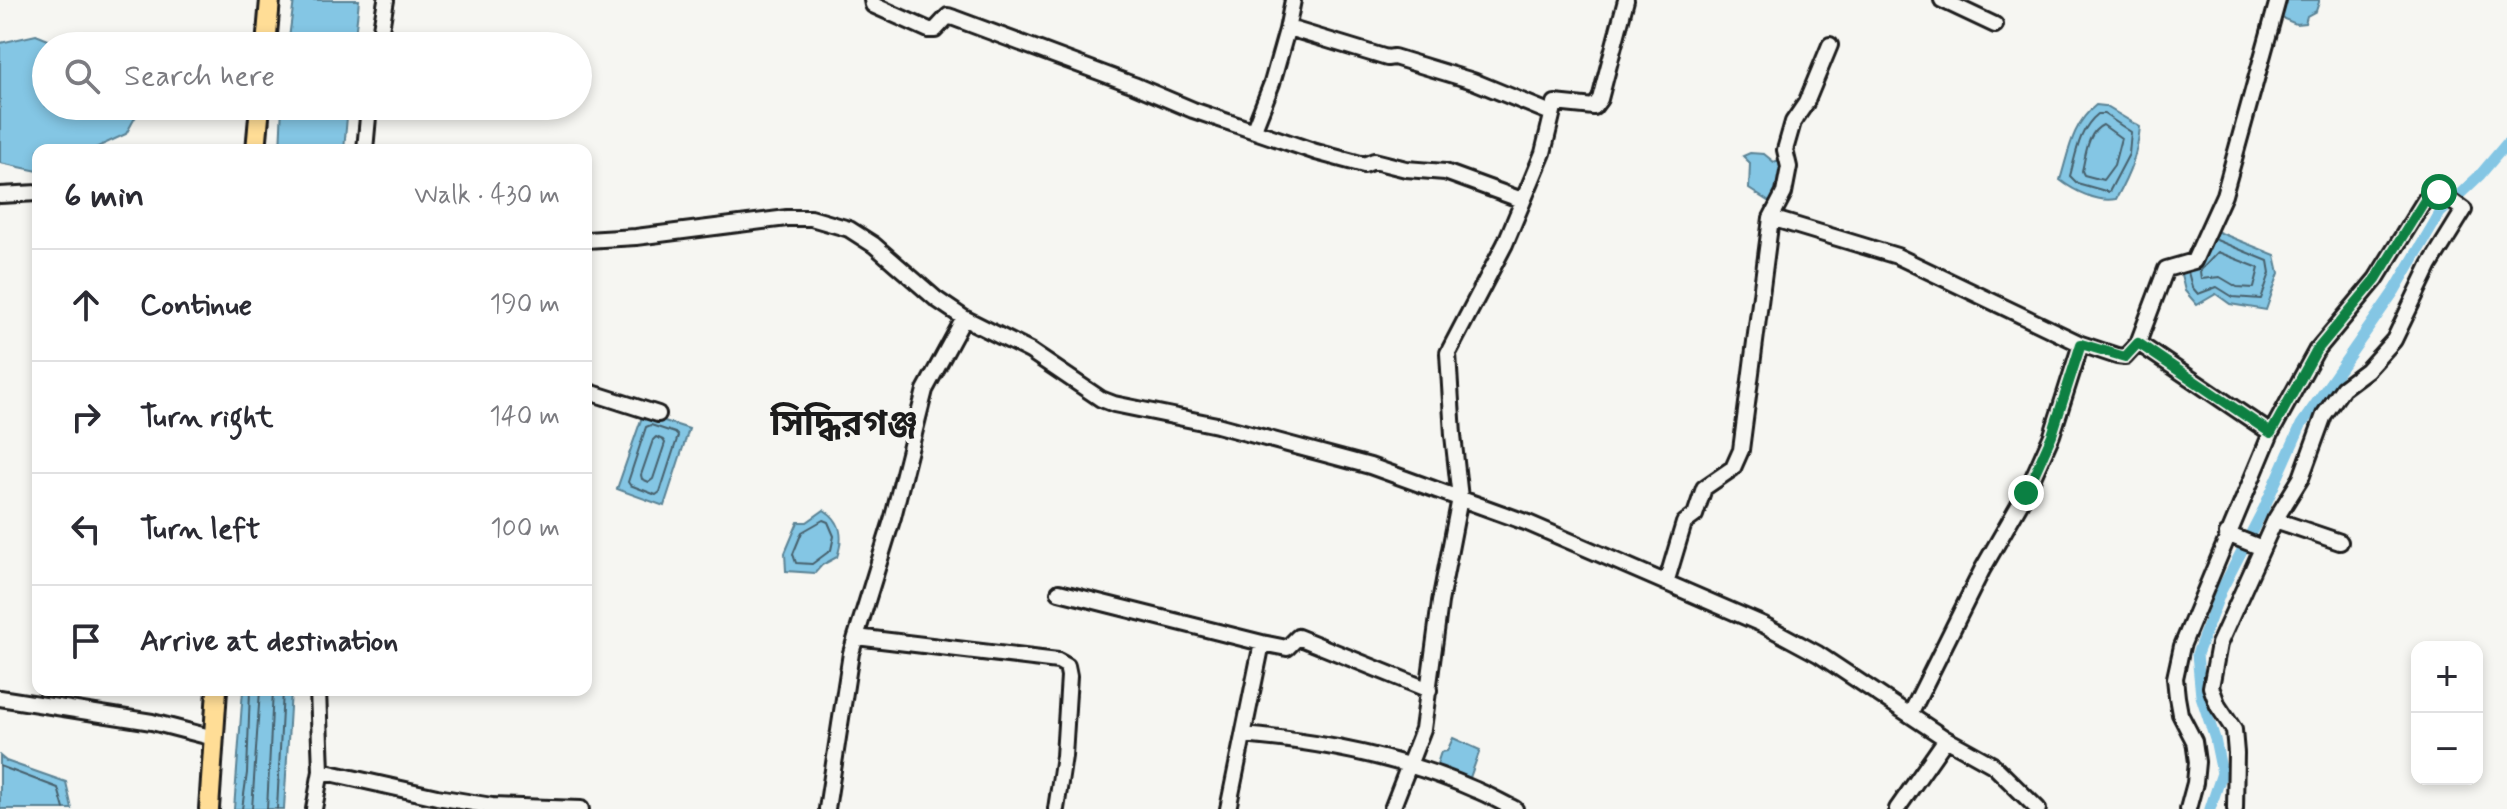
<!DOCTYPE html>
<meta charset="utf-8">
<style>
body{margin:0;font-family:Mynerve,"Noto Sans Bengali",sans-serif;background:#f7f7f7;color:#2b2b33}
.controls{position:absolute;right:24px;bottom:24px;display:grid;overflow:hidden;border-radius:16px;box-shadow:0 4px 12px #0003}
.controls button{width:72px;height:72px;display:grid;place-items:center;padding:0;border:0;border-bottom:2px solid #e1e1e2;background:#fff;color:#2b2b33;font:40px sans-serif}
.stop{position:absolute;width:24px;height:24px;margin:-18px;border:6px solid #0b8043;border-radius:50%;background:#fff}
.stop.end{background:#0b8043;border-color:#fff;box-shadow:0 2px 8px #0008}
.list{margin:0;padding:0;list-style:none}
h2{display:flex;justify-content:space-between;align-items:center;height:104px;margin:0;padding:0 32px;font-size:34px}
h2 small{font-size:26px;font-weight:400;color:#7c7c81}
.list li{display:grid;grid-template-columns:52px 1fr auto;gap:24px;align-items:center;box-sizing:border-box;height:112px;padding:0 32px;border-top:2px solid #e1e1e2}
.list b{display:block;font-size:30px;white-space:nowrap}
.list em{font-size:26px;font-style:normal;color:#7c7c81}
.icon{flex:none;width:44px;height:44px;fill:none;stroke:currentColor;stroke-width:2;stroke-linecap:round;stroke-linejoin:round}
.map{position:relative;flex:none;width:2507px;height:809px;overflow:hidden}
.search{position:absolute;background:#fff;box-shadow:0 4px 12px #0003;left:32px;top:32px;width:560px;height:88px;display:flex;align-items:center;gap:20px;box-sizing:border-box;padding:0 28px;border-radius:44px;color:#7c7c81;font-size:30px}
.panel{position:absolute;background:#fff;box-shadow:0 4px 12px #0003;left:32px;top:144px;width:560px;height:552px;border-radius:16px}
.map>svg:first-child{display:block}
.water{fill:#84c6e4;stroke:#5a8294;stroke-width:2}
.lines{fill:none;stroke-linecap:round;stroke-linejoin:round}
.shore{stroke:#46606c;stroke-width:2}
.canal{stroke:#84c6e4;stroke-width:11}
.minor-casing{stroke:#1c1c1c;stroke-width:20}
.major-casing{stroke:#1c1c1c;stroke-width:24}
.minor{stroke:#f6f6f2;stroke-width:14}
.major{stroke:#ffdd96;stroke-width:18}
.route{stroke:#0b8043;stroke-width:10}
.labels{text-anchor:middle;stroke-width:8;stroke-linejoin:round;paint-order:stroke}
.district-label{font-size:36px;font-weight:bold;fill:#1c1c1c;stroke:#f6f6f2}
</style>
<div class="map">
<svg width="2507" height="809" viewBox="0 0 2507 809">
<rect width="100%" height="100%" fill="#f6f6f2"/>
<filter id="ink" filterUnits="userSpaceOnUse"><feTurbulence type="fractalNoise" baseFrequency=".0125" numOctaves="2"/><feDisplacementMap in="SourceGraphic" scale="16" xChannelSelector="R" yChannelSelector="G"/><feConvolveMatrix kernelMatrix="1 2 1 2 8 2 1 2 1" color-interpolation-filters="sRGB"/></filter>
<g filter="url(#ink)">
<path class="water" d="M 294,0 L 359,0 L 354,46 L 288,46 Z
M 2283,0 L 2319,0 L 2319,2 L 2316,11 L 2307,16 L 2305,23 L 2296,24 L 2277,16 Z
M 36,35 L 63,46 L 46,46 L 46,106 L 131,106 L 136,116 L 126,134 L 91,150 L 38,150 L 38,171 L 0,163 L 0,43 Z
M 2096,105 L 2105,106 L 2140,127 C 2137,156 2130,173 2116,199 C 2098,203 2074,191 2060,180 C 2069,151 2072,124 2096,105 Z
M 282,106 L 348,106 L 344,150 L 280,150 Z
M 1750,153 L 1764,154 L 1774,162 L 1785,157 L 1774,205 L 1749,189 L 1750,163 L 1743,156 Z
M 2206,227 L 2275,255 L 2279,273 L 2266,310 L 2230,304 L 2216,294 L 2197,305 L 2185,291 L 2178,262 L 2192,254 Z
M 643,414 L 689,429 L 664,506 L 617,489 Z
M 824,510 C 842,521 844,537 837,557 L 822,565 L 815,573 L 786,571 L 785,553 L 798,522 L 807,522 Z
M 243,690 L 291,690 L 284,809 L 234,809 Z
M 1453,738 L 1480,750 L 1468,783 L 1436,767 L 1441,752 L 1447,751 Z
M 0,756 L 6,761 L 66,782 L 72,809 L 0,809 Z"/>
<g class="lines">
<path class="shore" d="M 2098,114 L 2104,114 L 2131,132 L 2129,154 L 2109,192 L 2077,183 L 2070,176 C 2076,154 2079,129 2098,114 Z
M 2103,125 L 2121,138 L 2114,165 L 2103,180 L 2084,175 L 2082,171 C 2086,155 2087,132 2103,125 Z
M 2218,252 L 2259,268 L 2254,288 L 2237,287 L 2220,277 L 2201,279 L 2200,271 Z
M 2188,272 L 2192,287 L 2198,294 L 2217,287 L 2233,297 L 2261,299 L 2270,273 L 2268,261 L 2214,239
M 651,425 L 675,433 L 678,436 L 660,492 L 656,495 L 630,485 L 628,482 L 646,427 Z
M 656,437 L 663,440 L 665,443 L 653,479 L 649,482 L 642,479 L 641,475 L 653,440 Z
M 823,520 L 828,522 L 834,536 L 831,550 L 812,564 L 796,563 L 793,554 L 802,532 Z
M 0,766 L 58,788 L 64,809
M 242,809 L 247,773 L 250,690
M 252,809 L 260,690
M 267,809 L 273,690
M 277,809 L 283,690"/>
<path class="canal" d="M 2210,809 L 2222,773 L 2215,739 L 2201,696 L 2197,654 L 2221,591 L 2264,508 L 2301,425 L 2395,290 L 2440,213 L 2480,175 L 2507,143"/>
<defs>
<path id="minor" d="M 872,0 L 873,5 L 929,30 L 935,30 L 948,16 L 954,18 L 1134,85 L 1193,110 L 1316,152 L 1364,165 L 1374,161 L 1406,169 L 1445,172 L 1522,200
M 1942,0 L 1995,25
M 1287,30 L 1293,0
M 378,46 L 386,0
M 1254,129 L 1272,83 L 1287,30 L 1295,30 L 1387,58 L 1394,57 L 1473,81 L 1551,113
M 365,150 L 369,106
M 0,195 L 38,193
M 1771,218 L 1784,193 L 1789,167 L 1785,150 L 1793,122 L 1806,103 L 1830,45
M 586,240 L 636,237 L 787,218 L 811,218 L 849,229 L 874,245 L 936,299 L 964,318 L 1030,351 L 1101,399 L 1114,404 L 1217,425 L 1370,466 L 1528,523 L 1764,625 L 1818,654 L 1946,739 L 1993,765 L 2038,809
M 2138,343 L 2271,433
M 586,391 L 658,414
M 2275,520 L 2340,542
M 2227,534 L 2262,548
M 1666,583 L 1684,523 L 1695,515 L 1704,488 L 1733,468 L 1741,450 L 1771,218 L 1897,256 L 2081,344
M 1059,592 L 1262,643
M 856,637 L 1058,661 L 1067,666 L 1069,676 L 1064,756 L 1056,809
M 0,698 L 152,722 L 214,738
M 1910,715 L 1982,570 L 2026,493 L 2052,435 L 2081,344 L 2117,356 L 2125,357 L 2138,343 L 2166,269 L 2194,261 L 2224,195 L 2278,0
M 1243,735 C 1322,742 1403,757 1476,790 C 1489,795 1502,803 1515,809
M 321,771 L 437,797 L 492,806 L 581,809
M 314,809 L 321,771 L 318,690
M 827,809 L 851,653 L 893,517 L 925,390 L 964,318
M 1228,809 L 1262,643 L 1287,648 L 1298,637 L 1429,690
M 1392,809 L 1423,729 L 1440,602 L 1460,498 L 1453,435 L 1448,353 L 1505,244 L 1543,153 L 1555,103 L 1594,107 L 1600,99 L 1626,0
M 1897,809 L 1946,739
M 2188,809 L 2195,783 L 2197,762 L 2194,741 L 2180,714 L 2177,697 L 2175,678 L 2182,646 L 2271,433 L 2316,351 L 2376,279 L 2425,200 L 2431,194 L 2439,192 L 2464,210 L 2430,265 L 2394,340 L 2367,370 L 2343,388 L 2324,415 L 2301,478 L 2275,520 L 2219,644 L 2211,687 L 2218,706 L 2234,730 L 2236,753 L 2235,809"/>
<path id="major" d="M 266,46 L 270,0
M 256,150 L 260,106
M 209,809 L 217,690"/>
</defs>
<use href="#minor" class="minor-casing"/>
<use href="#major" class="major-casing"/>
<use href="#minor" class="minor"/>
<use href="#major" class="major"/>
</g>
</g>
<g class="lines" filter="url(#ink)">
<path class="route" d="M 2026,493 L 2052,435 L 2081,344 L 2125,357 L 2138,343 L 2271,433 L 2316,351 L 2376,279 L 2425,200 L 2431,194 L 2439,192"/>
</g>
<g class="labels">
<g class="district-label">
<text x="844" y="435">সিদ্ধিরগঞ্জ</text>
</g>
</g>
</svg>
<div class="controls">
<button>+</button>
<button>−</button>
</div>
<div class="stop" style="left:2439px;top:192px"></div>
<div class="stop end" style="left:2026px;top:493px"></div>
<div class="search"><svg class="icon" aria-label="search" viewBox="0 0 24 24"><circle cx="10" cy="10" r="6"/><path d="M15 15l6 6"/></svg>Search here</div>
<section class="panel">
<h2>6 min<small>Walk · 430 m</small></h2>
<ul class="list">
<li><svg class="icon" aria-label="ahead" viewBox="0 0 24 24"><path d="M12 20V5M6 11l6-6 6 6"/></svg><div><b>Continue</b></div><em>190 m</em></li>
<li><svg class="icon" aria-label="right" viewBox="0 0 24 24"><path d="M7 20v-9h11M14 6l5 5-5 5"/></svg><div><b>Turn right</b></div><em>140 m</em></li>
<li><svg class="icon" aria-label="left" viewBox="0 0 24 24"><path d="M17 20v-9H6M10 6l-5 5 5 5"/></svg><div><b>Turn left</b></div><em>100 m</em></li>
<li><svg class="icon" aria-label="arrive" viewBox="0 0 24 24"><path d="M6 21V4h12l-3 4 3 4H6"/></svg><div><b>Arrive at destination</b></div></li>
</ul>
</section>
</div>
